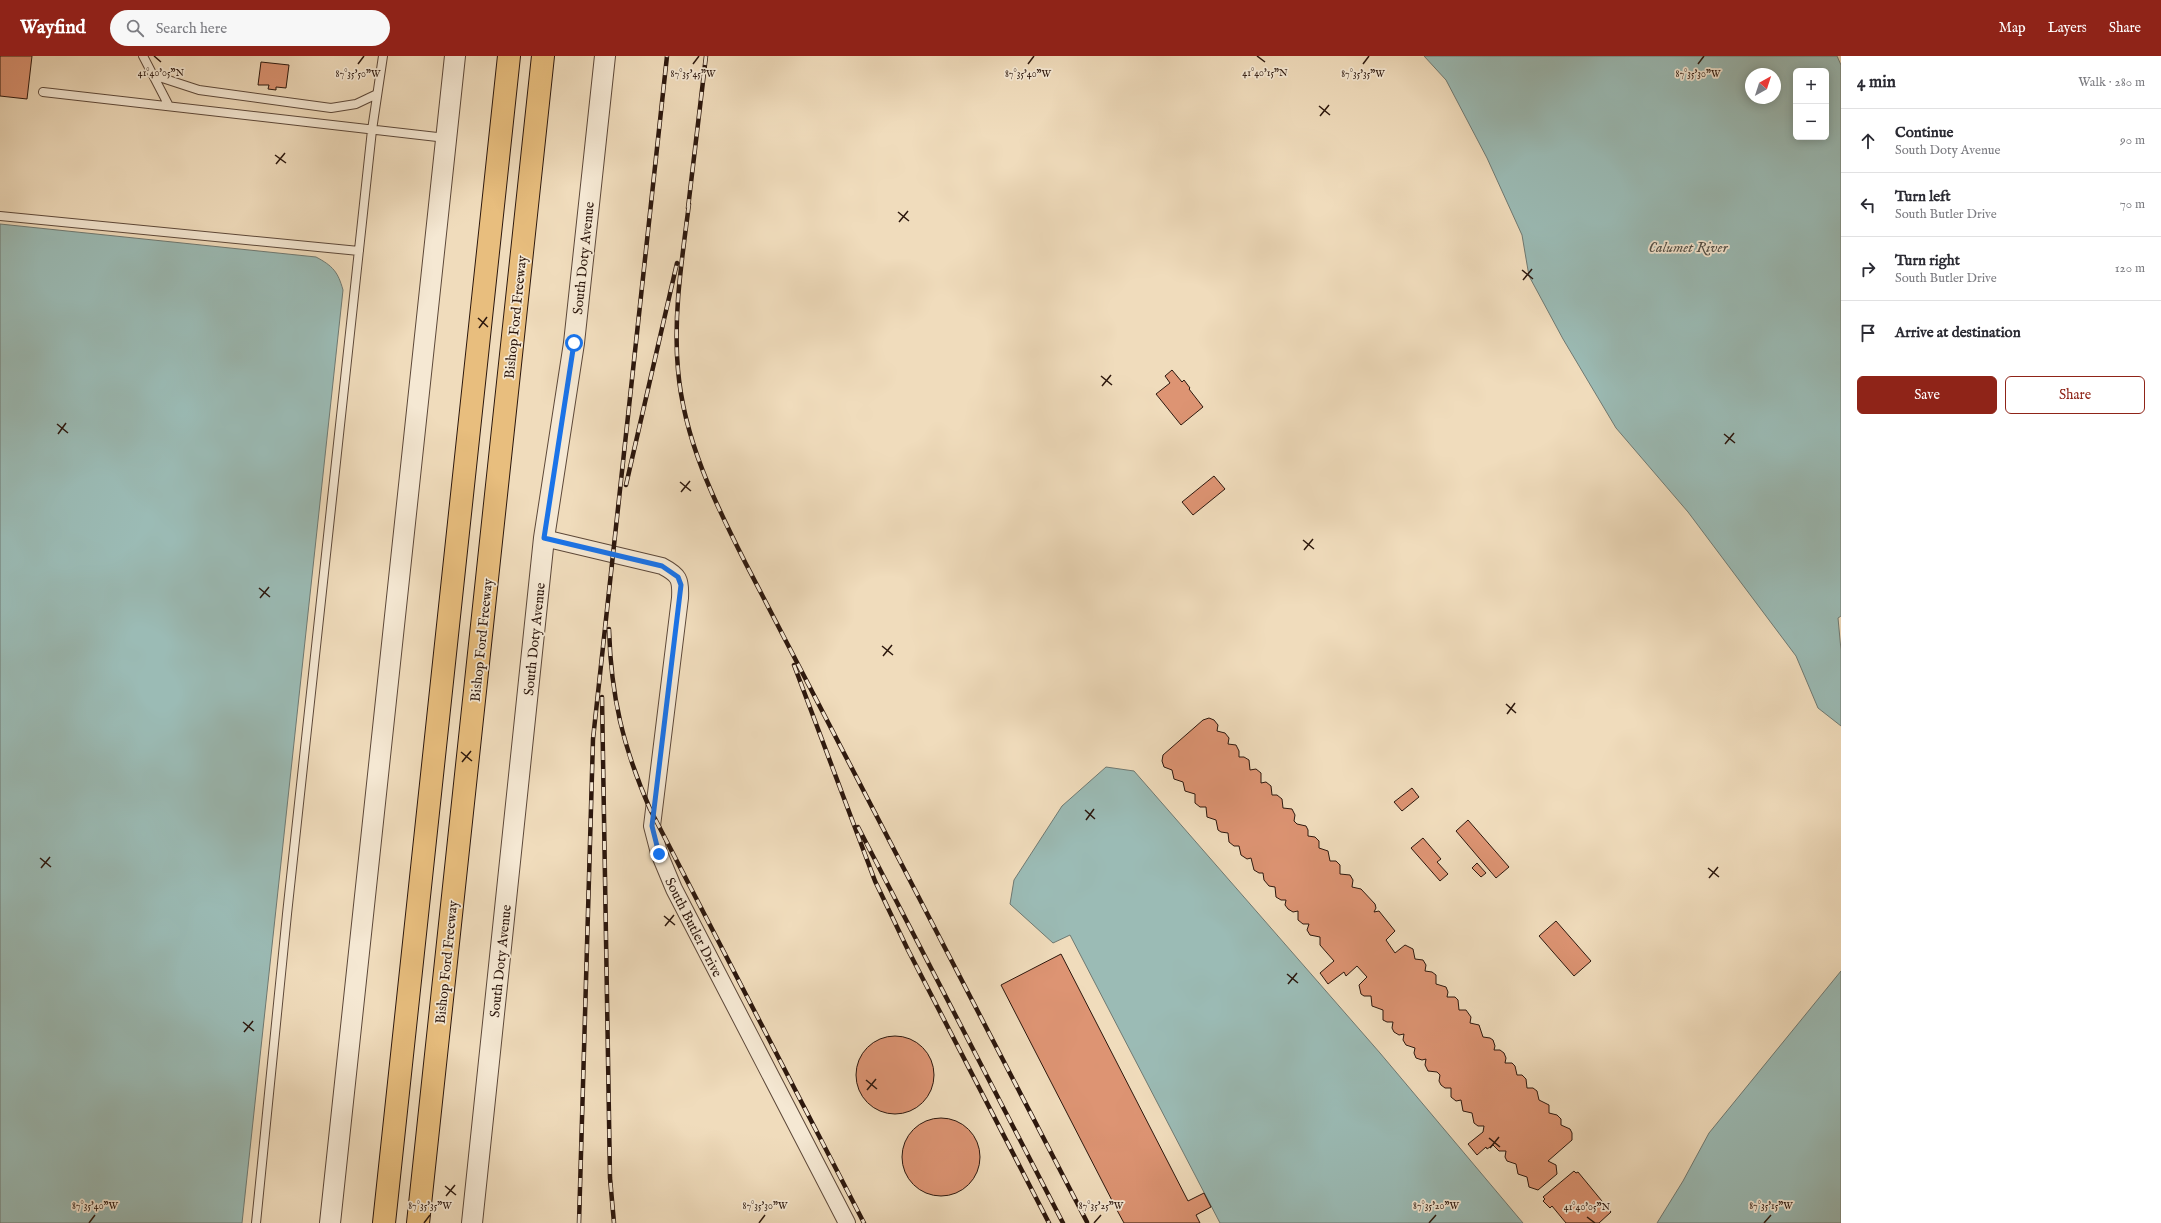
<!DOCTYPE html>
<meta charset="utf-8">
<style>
body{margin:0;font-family:"IM FELL English",serif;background:#f7f7f7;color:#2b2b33}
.controls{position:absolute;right:12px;top:12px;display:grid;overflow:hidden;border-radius:6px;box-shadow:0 2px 10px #0003}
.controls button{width:36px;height:36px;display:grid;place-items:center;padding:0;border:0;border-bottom:1px solid #e1e1e2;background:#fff;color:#2b2b33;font:20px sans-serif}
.compass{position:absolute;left:1745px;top:12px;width:36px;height:36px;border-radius:50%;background:#fff;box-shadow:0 2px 10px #0003;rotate:39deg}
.stop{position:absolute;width:12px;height:12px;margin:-9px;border:3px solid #1a73e8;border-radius:50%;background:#fff}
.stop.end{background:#1a73e8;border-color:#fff;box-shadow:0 1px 4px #0008}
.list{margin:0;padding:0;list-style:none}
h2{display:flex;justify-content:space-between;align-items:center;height:52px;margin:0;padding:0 16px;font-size:17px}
h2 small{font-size:13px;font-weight:400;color:#7c7c81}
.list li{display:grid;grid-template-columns:26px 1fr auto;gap:12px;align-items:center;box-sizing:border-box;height:64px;padding:0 16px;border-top:1px solid #e1e1e2}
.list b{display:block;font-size:15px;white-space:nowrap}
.list p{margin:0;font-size:13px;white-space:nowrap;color:#7c7c81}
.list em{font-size:13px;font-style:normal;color:#7c7c81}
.actions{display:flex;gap:8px;padding:12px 16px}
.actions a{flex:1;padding:9px 0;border:1px solid #8f2418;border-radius:6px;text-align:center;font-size:14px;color:#8f2418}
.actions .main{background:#8f2418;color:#fff}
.icon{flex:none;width:22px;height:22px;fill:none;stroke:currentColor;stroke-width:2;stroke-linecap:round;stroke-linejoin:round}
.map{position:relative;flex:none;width:1841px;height:1167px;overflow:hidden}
header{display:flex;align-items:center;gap:24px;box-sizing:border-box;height:56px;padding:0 20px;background:#8f2418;color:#fff}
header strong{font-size:19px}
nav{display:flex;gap:22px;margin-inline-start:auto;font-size:14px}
.search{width:280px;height:36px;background:#f7f7f7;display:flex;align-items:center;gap:10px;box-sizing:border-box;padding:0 14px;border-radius:22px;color:#7c7c81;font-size:15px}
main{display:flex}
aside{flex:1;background:#fff}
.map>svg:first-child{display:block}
.water{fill:#9bbbb5;stroke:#6f7972;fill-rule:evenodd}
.building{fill:#dd9473;stroke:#2c170d}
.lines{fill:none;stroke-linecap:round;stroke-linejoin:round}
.service-casing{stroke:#5d4839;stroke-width:10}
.minor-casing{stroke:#5d4839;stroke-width:18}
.tertiary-casing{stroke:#5d4839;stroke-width:22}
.motorway-casing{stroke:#2c170d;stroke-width:24}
.service{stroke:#f5e8d3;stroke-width:8}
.minor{stroke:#f5e8d3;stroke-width:16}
.tertiary{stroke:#f5e8d3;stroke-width:20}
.motorway{stroke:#e8be7e;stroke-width:22}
.rail-casing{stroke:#2c170d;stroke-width:4.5}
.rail{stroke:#f5e8d3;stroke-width:3;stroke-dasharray:9;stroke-linecap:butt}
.route{stroke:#1a73e8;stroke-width:5}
.ticks{fill:none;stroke:#2c170d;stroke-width:1.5}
.labels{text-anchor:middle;stroke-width:3.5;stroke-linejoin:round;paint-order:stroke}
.street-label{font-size:14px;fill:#2c170d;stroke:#f5e8d3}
.water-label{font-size:15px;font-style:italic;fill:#535048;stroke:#f5e8d3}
.ticks-label{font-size:10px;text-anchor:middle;fill:#2c170d;stroke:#f5e8d3;stroke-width:3.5;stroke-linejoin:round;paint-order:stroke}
</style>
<header>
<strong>Wayfind</strong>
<div class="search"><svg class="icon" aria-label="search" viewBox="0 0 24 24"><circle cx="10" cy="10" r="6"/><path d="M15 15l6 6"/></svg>Search here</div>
<nav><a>Map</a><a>Layers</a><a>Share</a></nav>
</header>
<main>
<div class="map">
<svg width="1841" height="1167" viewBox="0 0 1841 1167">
<rect width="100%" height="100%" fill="#f0dcbc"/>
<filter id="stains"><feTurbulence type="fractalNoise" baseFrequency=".005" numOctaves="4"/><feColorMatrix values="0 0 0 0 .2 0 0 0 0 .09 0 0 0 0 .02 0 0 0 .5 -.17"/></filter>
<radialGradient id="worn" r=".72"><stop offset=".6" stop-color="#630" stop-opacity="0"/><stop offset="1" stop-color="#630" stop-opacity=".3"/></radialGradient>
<path class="water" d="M 1424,0 L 1837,0 L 1841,9 L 1841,560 L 1838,562 L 1841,594 L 1841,670 L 1818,652 L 1796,600 L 1688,456 L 1616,372 L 1563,283 L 1529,220 L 1522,179 L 1487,102 L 1446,24 ZM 1796,15 L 1826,15 L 1826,81 L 1796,81 ZM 1751,18 L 1775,18 L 1775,42 L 1751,42 Z
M 0,168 L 316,201 C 333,210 338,216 343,234 L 242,1167 L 0,1167 Z
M 1106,711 L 1134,715 L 1380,997 L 1523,1167 L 1220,1167 L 1070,879 L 1053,887 L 1010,848 L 1014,824 L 1062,750 Z
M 1841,915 L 1841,1167 L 1657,1167 L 1683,1125 L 1709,1077 Z"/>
<path class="building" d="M 0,0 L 32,0 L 27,43 L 0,40 Z
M 261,6 L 289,9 L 286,32 L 276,31 L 276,34 L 268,33 L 269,29 L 258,29 Z
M 1172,314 L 1182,326 L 1184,324 L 1190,332 L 1189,333 L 1203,351 L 1181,369 L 1156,338 L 1170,327 L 1165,320 Z
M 1214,420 L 1225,433 L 1193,459 L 1182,446 Z
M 1209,662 L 1214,664 L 1218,669 L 1217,675 L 1225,677 L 1229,682 L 1228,688 L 1236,689 L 1239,695 L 1239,701 L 1244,701 L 1249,704 L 1250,714 L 1256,713 L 1261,717 L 1261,727 L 1266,726 L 1271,730 L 1272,739 L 1277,739 L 1282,743 L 1283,752 L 1292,753 L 1295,759 L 1294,765 L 1297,768 L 1306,770 L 1308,774 L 1308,780 L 1315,781 L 1319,785 L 1319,792 L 1328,795 L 1330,805 L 1336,805 L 1340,809 L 1340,818 L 1350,819 L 1353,824 L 1352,831 L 1361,833 L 1375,848 L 1376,852 L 1374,856 L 1379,855 L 1395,875 L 1386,884 L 1395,897 L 1405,889 L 1413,893 L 1415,903 L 1423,904 L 1426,909 L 1425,915 L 1432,916 L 1436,919 L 1436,928 L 1446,931 L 1448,936 L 1447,941 L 1455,941 L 1458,944 L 1459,954 L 1466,954 L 1471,961 L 1470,967 L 1479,969 L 1483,981 L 1490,982 L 1493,984 L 1495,990 L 1494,994 L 1500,994 L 1504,997 L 1506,1002 L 1505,1007 L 1512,1007 L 1515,1010 L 1517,1019 L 1522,1019 L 1526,1023 L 1527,1032 L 1533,1032 L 1537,1035 L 1539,1044 L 1549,1049 L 1549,1057 L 1557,1059 L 1561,1063 L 1561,1069 L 1570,1073 L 1572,1077 L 1572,1084 L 1548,1105 L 1556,1109 L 1557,1118 L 1538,1134 L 1529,1131 L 1527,1121 L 1518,1118 L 1516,1108 L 1507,1105 L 1505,1101 L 1506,1095 L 1499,1095 L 1493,1089 L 1487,1093 L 1486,1091 L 1477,1099 L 1468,1088 L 1483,1076 L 1484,1070 L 1478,1070 L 1474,1067 L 1472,1057 L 1463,1055 L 1461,1044 L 1456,1045 L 1451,1041 L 1451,1032 L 1445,1032 L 1441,1029 L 1439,1025 L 1440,1019 L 1437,1016 L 1428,1015 L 1425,1009 L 1426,1003 L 1422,1004 L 1416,1002 L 1414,997 L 1415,992 L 1406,989 L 1403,984 L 1404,978 L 1399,979 L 1394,976 L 1392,972 L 1393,966 L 1387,966 L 1383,964 L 1383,954 L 1372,950 L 1371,940 L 1364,940 L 1361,938 L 1359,929 L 1367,921 L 1357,910 L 1346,920 L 1344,916 L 1328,928 L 1320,917 L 1334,905 L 1320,889 L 1320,881 L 1310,879 L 1307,874 L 1309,868 L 1303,868 L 1298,864 L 1298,855 L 1293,856 L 1288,853 L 1285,849 L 1286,844 L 1281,844 L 1276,841 L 1275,831 L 1269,830 L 1264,824 L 1263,817 L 1259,817 L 1254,814 L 1251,802 L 1247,803 L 1241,799 L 1239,790 L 1234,790 L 1229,786 L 1228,777 L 1221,776 L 1218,774 L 1216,764 L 1207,761 L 1206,751 L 1200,751 L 1195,747 L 1195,738 L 1185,735 L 1183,726 L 1174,723 L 1172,714 L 1164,711 L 1162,705 L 1163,699 L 1203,664 Z
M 1412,732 L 1419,741 L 1402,755 L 1394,746 Z
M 1468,764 L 1509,811 L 1496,822 L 1456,775 Z
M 1423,782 L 1441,803 L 1437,806 L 1448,818 L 1440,825 L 1411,792 Z
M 1477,807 L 1486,817 L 1481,821 L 1472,812 Z
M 1556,865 L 1591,905 L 1574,920 L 1539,880 Z
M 1061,898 L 1188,1145 L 1204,1137 L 1211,1151 L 1196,1159 L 1200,1167 L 1124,1167 L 1118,1156 L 1001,929 Z
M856 1019a39 39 0 1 1 78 0a39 39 0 1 1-78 0Z
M902 1101a39 39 0 1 1 78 0a39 39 0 1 1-78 0Z
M 1574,1115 L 1576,1117 L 1578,1116 L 1611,1156 L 1599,1167 L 1566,1167 L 1552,1150 L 1550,1152 L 1543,1145 L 1545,1143 L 1543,1141 Z"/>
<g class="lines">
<defs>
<path id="service" d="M 143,0 L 169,50
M 153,19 L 199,34 L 331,52 L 356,48 L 377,38
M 43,36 L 446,82
M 0,160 L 359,195
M 256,1167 L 287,858 L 372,74 L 383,0"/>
<path id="minor" d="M 544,482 L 662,510 C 679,519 681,523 680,542 L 652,770 L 659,797 L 674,833 L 847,1167"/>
<path id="tertiary" d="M 330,1167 L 455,0
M 472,1167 L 544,482 L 574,287 L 605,0"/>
<path id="motorway" d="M 384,1167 L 509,0
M 418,1167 L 543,0"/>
</defs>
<use href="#service" class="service-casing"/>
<use href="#minor" class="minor-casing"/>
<use href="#tertiary" class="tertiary-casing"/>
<use href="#motorway" class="motorway-casing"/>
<use href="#service" class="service"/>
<use href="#minor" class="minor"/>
<use href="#tertiary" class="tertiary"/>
<use href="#motorway" class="motorway"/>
<defs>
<path id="rail" d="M 689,148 C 682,203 673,259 678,314 C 684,384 715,447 746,508 L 1087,1166
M 688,152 L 706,0
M 626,429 L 677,207
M 609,573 C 611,641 623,691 650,753 L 864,1167
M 794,609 L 875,825 L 908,894 L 1049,1167
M 602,641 L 610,1122 L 614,1167
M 858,771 L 1063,1167
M 579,1167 L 593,683 L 667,0"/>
</defs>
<use href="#rail" class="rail-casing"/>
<use href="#rail" class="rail"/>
</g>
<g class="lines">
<path class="route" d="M 574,287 L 544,482 L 662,510 L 678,521 L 681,529 L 652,770 L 659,798"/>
</g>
<path class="ticks" d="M 154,0 L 161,6M 1257,0 L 1265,6M 358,8 L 364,0M 693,8 L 699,0M 1028,8 L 1034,0M 1363,8 L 1369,0M 1698,8 L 1704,0M 1319,50 L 1330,59M 1320,60 L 1329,49M 275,99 L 286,107M 276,108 L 285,97M 898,156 L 909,165M 899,166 L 908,155M 1522,214 L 1533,223M 1523,224 L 1532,213M 478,262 L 488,271M 479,272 L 487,261M 1101,320 L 1112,329M 1102,330 L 1111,319M 57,368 L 68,377M 58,378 L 66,367M 1724,378 L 1735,387M 1725,388 L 1734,377M 680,426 L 691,435M 681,436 L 690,425M 1303,484 L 1314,493M 1304,494 L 1313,483M 259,532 L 270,541M 260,542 L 269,531M 882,590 L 893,599M 883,600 L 892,589M 1506,648 L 1516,657M 1507,658 L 1515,647M 461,696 L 472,705M 462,706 L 471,695M 1085,754 L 1095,763M 1086,764 L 1094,753M 40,802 L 51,811M 41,812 L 50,801M 1708,812 L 1719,821M 1709,822 L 1718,811M 664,860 L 675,869M 665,870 L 674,859M 1287,918 L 1298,927M 1288,928 L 1297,917M 243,966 L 254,975M 244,976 L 253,965M 866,1024 L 877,1033M 867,1034 L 876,1023M 1489,1082 L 1500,1091M 1490,1092 L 1499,1081M 445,1130 L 456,1139M 446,1140 L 455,1129M 1587,1161 L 1595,1167M 89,1167 L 95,1159M 424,1167 L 430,1159M 759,1167 L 765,1159M 1094,1167 L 1101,1159M 1429,1167 L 1436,1159M 1764,1167 L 1771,1159"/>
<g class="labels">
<g class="street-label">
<text transform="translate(583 202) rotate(-84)" y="5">South Doty Avenue</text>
<text transform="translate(515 261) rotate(-84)" y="5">Bishop Ford Freeway</text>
<text transform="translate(534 583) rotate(-84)" y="5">South Doty Avenue</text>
<text transform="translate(481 584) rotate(-84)" y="5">Bishop Ford Freeway</text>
<text transform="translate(694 871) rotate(63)" y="5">South Butler Drive</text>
<text transform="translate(500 905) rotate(-84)" y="5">South Doty Avenue</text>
<text transform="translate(446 906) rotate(-84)" y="5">Bishop Ford Freeway</text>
</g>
<g class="water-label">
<text x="1688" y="196">Calumet River</text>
</g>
</g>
<g class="ticks-label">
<text x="1265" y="20">41°40'15"N</text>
<text x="161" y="20">41°40'05"N</text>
<text x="358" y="21">87°35'50"W</text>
<text x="693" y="21">87°35'45"W</text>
<text x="1363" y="21">87°35'35"W</text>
<text x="1698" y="21">87°35'30"W</text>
<text x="1028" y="21">87°35'40"W</text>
<text x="95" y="1153">87°35'40"W</text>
<text x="430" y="1153">87°35'35"W</text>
<text x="765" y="1153">87°35'30"W</text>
<text x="1101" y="1153">87°35'25"W</text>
<text x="1436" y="1153">87°35'20"W</text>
<text x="1771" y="1153">87°35'15"W</text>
<text x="1587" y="1154">41°40'05"N</text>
</g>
<rect width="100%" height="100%" filter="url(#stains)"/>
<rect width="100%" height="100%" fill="url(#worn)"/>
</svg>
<div class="controls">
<button>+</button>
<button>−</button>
</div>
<svg class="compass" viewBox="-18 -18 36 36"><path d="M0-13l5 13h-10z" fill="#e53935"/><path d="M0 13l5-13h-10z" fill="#7c7c81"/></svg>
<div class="stop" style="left:574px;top:287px"></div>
<div class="stop end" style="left:659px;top:798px"></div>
</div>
<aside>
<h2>4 min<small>Walk · 280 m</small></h2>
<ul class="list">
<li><svg class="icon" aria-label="ahead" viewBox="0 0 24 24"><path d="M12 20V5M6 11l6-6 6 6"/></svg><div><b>Continue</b><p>South Doty Avenue</p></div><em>90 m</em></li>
<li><svg class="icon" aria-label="left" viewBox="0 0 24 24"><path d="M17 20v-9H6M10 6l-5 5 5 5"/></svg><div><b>Turn left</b><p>South Butler Drive</p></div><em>70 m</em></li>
<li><svg class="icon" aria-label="right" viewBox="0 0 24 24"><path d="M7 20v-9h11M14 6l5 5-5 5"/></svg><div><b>Turn right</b><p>South Butler Drive</p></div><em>120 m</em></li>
<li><svg class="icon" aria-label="arrive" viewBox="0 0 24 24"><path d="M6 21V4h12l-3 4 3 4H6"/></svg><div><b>Arrive at destination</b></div></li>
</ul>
<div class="actions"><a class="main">Save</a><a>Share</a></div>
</aside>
</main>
